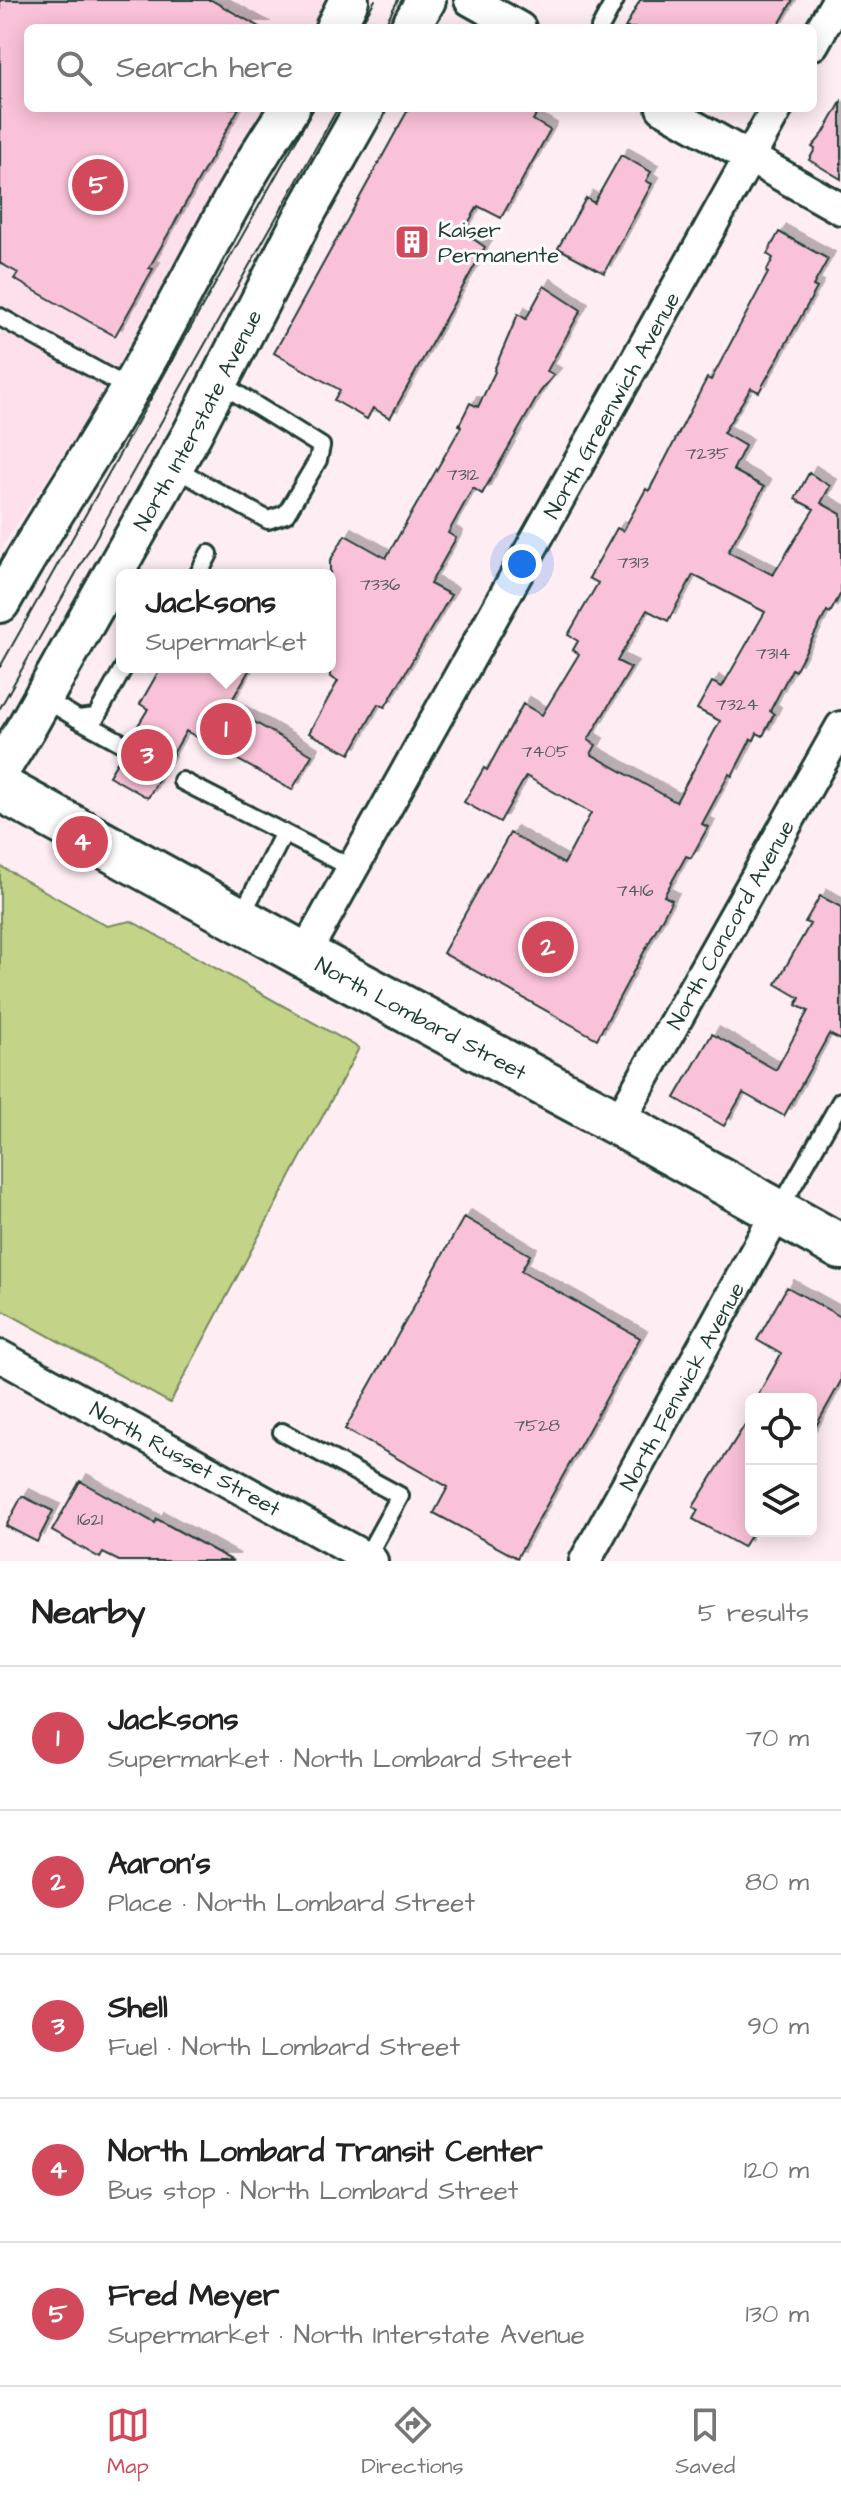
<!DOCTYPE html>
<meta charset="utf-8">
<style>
body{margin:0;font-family:"Architects Daughter",sans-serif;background:#f2f2f2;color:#222}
.controls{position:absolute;right:24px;bottom:24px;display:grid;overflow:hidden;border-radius:12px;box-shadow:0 4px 20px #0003}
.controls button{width:72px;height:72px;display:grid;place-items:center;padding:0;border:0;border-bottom:2px solid #e0e0e0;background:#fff;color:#222;font:40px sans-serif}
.you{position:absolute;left:522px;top:564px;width:28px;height:28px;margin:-20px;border:6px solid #fff;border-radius:50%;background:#1a73e8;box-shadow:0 0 0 12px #1a73e833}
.badge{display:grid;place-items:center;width:52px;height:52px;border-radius:50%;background:#d1495b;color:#fff;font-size:26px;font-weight:700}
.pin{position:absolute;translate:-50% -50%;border:4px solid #fff;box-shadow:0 2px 8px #0006}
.popup{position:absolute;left:116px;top:569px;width:220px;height:104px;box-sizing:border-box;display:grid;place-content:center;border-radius:12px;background:#fff;filter:drop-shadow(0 2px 6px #0005);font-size:26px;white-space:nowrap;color:#767676}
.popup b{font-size:30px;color:#222}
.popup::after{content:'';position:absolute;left:50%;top:100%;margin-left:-16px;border:16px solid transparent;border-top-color:#fff}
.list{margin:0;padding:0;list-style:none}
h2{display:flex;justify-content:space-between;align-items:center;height:104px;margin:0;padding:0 32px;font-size:34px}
h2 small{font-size:26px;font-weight:400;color:#767676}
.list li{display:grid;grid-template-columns:52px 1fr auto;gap:24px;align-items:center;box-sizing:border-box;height:144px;padding:0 32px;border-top:2px solid #e0e0e0}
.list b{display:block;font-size:30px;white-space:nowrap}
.list p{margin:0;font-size:26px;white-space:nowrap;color:#767676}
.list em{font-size:26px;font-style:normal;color:#767676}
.icon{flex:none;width:44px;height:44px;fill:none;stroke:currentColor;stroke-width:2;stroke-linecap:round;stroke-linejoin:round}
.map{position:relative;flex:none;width:841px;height:1561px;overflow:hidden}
.search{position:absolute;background:#fff;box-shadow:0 4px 20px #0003;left:24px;right:24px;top:24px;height:88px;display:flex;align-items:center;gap:20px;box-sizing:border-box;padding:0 28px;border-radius:12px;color:#767676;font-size:30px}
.sheet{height:824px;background:#fff}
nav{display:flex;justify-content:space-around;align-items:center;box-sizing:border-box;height:112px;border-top:2px solid #e0e0e0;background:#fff;font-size:22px;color:#767676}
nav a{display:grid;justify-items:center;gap:4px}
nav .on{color:#d1495b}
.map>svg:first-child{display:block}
.built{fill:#fde0eb}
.green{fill:#c3d387;stroke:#71885e;stroke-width:2}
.building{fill:#fac2d8;stroke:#1f3d34;stroke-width:2;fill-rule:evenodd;filter:url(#shadow)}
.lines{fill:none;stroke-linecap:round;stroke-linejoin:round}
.service-casing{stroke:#1f3d34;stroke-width:22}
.minor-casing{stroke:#1f3d34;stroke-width:36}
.tertiary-casing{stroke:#1f3d34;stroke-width:44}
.primary-casing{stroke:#1f3d34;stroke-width:50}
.service{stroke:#fff;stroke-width:16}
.minor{stroke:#fff;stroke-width:30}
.tertiary{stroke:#fff;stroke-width:38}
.primary{stroke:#fff;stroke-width:44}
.tram{stroke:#1f3d34;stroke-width:2}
.labels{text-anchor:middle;stroke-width:6;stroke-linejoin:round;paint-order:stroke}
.number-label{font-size:18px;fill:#565e5d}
.poi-label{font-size:22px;fill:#1f3d34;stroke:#fff;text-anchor:start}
.street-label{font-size:22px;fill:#1f3d34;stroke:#fff}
</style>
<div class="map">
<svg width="841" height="1561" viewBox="0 0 841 1561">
<defs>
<filter id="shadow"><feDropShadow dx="7" dy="-7" stdDeviation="0" flood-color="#0004"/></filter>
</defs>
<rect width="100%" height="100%" fill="#feedf3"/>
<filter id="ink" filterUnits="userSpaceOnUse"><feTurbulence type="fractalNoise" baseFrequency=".0125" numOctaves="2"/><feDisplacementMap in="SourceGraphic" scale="16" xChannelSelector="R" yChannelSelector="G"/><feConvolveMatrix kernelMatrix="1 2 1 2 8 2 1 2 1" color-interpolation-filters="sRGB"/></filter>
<g filter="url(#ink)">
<path class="built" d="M 0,0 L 327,0 L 311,28 L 28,28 L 28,108 L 266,108 L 91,412 L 0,550 Z"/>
<path class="green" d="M 0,866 L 107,926 L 131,921 L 359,1048 L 170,1403 L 0,1309 Z"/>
<path class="building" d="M 0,0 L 211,0 L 261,28 L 28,28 L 28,108 L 239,108 L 149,268 L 153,269 L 115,336 L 14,279 L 18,273 L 0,263 Z
M 640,0 L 793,0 L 777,28 L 625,28 Z
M 841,102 L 841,179 L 809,160 L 815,149 L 812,147 L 823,134 Z
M 409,108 L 540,108 L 533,120 L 550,130 L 501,218 L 478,206 L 463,232 L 485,247 L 390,418 L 373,408 L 367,419 L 334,400 L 340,390 L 274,353 Z
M 621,155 L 651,172 L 646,181 L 652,184 L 604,273 L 558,248 L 586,198 L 594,203 Z
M 779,232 L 828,259 L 813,286 L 817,288 L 759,392 L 751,388 L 723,433 L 745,446 L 733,470 L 764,487 L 728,552 L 773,575 L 814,509 L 795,499 L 809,473 L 830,486 L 821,503 L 841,514 L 841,593 L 830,613 L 827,611 L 795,671 L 792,669 L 770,711 L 774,714 L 763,736 L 757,733 L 754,740 L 751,739 L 732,776 L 729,774 L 702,824 L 708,827 L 691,858 L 686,856 L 664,896 L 672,900 L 597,1039 L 443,953 L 510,833 L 564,864 L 591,813 L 526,776 L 500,822 L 464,802 L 484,768 L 487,770 L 523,704 L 542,715 L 579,654 L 573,650 L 578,641 L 568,635 L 598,583 L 589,578 L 617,528 L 623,531 L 646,489 L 649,491 L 707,378 L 711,380 L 768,273 L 766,272 L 773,258 L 767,254 ZM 693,575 L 765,612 L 722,687 L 712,682 L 697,709 L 720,721 L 676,802 L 591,754 L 596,745 L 588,740 L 631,668 L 617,661 L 647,610 L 668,621 Z
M 544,286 L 581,310 L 547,371 L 554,375 L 540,392 L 482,494 L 473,488 L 448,533 L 456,538 L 430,584 L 451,595 L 385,707 L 378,704 L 350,754 L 309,733 L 338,681 L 330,677 L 330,561 L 345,535 L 386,558 L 461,427 L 459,425 L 470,403 L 478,407 L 495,372 L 494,370 L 518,314 L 526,319 Z
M 161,667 L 251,667 L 228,707 L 312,755 L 292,790 L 186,731 L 148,798 L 109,776 L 122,754 L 132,748 L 131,737 L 148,709 L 140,704 Z
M 820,896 L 841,907 L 841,1040 L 829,1034 L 784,1116 L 743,1093 L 724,1126 L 675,1098 L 712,1034 L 776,1070 L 808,1011 L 796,1005 L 800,998 L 776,984 L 810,924 L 805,922 Z
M 464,1217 L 530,1255 L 521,1271 L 640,1338 L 517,1558 L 434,1513 L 448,1487 L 345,1429 Z
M 787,1287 L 841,1317 L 841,1381 L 811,1435 L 811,1399 L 756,1399 L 781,1354 L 757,1340 Z
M 751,1415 L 751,1534 L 743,1547 L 693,1519 L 698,1510 L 693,1507 Z
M 80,1481 L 155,1523 L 157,1519 L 233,1561 L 119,1561 L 103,1553 L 100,1558 L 52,1531 Z
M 22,1496 L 53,1511 L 37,1542 L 6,1526 Z"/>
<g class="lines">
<defs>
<path id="service" d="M 600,28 L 615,0
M 0,317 L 130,389
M 173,467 L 268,520 L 286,514 L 318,460 L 321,446 L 218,382
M 198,575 L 209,554
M 43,698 L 78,719 L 96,717 L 124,667
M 80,720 L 122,743
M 182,781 L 352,868
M 240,918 L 284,833
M 779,1210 L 841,1101
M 282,1432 L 400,1496 L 366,1558"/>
<g id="minor">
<path d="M 470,0 L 520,28"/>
<path d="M 813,44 L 838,0"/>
<path d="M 662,108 L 841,209"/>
<path id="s1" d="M 304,955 L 777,108"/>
<path id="s2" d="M 618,1123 L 841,727"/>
<path id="s3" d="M 0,1356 L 372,1561"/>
<path id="s4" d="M 585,1561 L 778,1211"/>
</g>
<g id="tertiary">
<path d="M 335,28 L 349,0"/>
<path d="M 410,28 L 426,0"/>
<path d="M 0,603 C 41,530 88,461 130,389 C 185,296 228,197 290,108"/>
<path id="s5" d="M 0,770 L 26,728 L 192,434 L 304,216 L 365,108"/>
</g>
<g id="primary">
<path id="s6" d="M 0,788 L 304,955 L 618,1123 L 841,1247"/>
</g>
</defs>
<use href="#service" class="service-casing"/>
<use href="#minor" class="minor-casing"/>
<use href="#tertiary" class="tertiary-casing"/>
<use href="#primary" class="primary-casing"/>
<use href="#service" class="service"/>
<use href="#minor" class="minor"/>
<use href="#tertiary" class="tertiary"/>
<use href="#primary" class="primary"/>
<path class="tram" d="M 359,28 L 375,0
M 383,28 L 398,0
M 0,667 L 314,108
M 0,708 L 338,108"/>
</g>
</g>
<defs>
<symbol id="building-square" viewBox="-11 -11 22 22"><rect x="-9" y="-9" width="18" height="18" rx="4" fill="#d1495b" stroke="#fff"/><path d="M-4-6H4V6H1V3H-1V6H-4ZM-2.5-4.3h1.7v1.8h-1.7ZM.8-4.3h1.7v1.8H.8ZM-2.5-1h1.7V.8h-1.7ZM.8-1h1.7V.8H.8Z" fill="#fff"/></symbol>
</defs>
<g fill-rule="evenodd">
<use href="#building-square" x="392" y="222" width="40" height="40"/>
</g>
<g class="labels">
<g class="number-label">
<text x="707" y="459">7235</text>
<text x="463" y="480">7312</text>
<text x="633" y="568">7313</text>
<text x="380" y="590">7336</text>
<text x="773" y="659">7314</text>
<text x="737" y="710">7324</text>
<text x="545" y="757">7405</text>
<text x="635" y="896">7416</text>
<text x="537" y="1431">7528</text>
<text x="90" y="1525">1621</text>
</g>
<g class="poi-label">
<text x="438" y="237">Kaiser<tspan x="438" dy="25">Permanente</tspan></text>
</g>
<g class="street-label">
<text dy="8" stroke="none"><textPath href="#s1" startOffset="630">North Greenwich Avenue</textPath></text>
<text dy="8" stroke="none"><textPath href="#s5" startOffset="402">North Interstate Avenue</textPath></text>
<text dy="8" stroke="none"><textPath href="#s2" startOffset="228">North Concord Avenue</textPath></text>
<text dy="8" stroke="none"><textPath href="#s6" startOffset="480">North Lombard Street</textPath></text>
<text dy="8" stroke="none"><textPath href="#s4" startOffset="200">North Fenwick Avenue</textPath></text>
<text dy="8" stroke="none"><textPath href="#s3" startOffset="212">North Russet Street</textPath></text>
</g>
</g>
</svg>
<div class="controls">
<button><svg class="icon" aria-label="locate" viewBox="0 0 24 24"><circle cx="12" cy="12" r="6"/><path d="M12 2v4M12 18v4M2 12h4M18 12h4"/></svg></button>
<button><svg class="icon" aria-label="layers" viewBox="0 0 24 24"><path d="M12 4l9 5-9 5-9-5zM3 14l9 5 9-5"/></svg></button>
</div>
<div class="you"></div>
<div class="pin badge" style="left:226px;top:729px">1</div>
<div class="popup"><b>Jacksons</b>Supermarket</div>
<div class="pin badge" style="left:548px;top:947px">2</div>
<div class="pin badge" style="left:147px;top:755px">3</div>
<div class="pin badge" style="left:82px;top:842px">4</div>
<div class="pin badge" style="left:98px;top:185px">5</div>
<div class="search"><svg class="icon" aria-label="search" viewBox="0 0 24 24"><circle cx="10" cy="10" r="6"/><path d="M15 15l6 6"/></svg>Search here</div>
</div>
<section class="sheet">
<h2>Nearby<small>5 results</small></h2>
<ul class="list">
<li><span class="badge">1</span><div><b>Jacksons</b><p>Supermarket · North Lombard Street</p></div><em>70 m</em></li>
<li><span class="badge">2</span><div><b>Aaron's</b><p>Place · North Lombard Street</p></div><em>80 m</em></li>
<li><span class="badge">3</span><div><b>Shell</b><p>Fuel · North Lombard Street</p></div><em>90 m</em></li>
<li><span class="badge">4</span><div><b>North Lombard Transit Center</b><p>Bus stop · North Lombard Street</p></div><em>120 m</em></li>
<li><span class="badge">5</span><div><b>Fred Meyer</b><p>Supermarket · North Interstate Avenue</p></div><em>130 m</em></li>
</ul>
</section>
<nav>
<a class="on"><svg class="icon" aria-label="map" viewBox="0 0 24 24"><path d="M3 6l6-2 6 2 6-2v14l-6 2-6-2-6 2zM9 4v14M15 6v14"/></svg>Map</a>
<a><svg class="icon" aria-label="directions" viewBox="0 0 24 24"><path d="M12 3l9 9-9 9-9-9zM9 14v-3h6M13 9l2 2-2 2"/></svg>Directions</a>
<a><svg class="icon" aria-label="saved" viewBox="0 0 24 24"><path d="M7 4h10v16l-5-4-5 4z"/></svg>Saved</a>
</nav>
